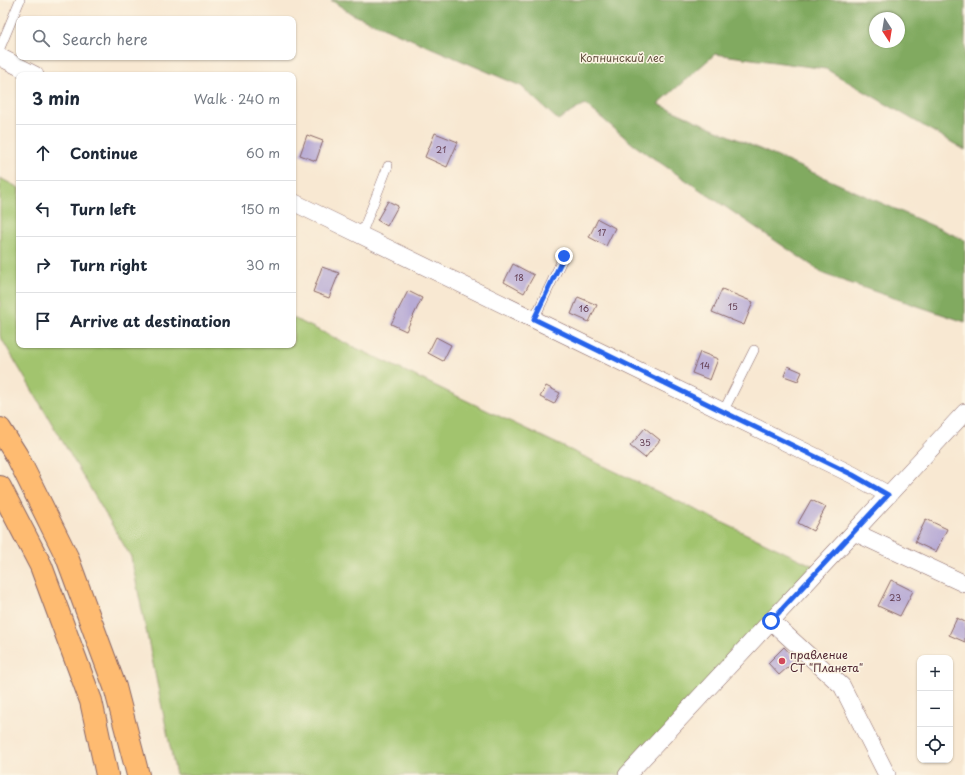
<!DOCTYPE html>
<meta charset="utf-8">
<style>
body{margin:0;font-family:"Playpen Sans",sans-serif;background:#f6f6f7;color:#1f2937}
.controls{position:absolute;right:12px;bottom:12px;display:grid;overflow:hidden;border-radius:8px;box-shadow:0 1px 3px #0004}
.controls button{width:36px;height:36px;display:grid;place-items:center;padding:0;border:0;border-bottom:1px solid #e0e1e3;background:#fff;color:#1f2937;font:20px sans-serif}
.compass{position:absolute;left:869px;top:12px;width:36px;height:36px;border-radius:50%;background:#fff;box-shadow:0 1px 3px #0004;rotate:168deg}
.stop{position:absolute;width:12px;height:12px;margin:-9px;border:3px solid #2563eb;border-radius:50%;background:#fff}
.stop.end{background:#2563eb;border-color:#fff;box-shadow:0 1px 4px #0008}
.list{margin:0;padding:0;list-style:none}
h2{display:flex;justify-content:space-between;align-items:center;height:52px;margin:0;padding:0 16px;font-size:17px}
h2 small{font-size:13px;font-weight:400;color:#747a83}
.list li{display:grid;grid-template-columns:26px 1fr auto;gap:12px;align-items:center;box-sizing:border-box;height:56px;padding:0 16px;border-top:1px solid #e0e1e3}
.list b{display:block;font-size:15px;white-space:nowrap}
.list em{font-size:13px;font-style:normal;color:#747a83}
.icon{flex:none;width:22px;height:22px;fill:none;stroke:currentColor;stroke-width:2;stroke-linecap:round;stroke-linejoin:round}
.map{position:relative;flex:none;width:965px;height:775px;overflow:hidden}
.search{position:absolute;background:#fff;box-shadow:0 1px 3px #0004;left:16px;top:16px;width:280px;height:44px;display:flex;align-items:center;gap:10px;box-sizing:border-box;padding:0 14px;border-radius:8px;color:#747a83;font-size:15px}
.panel{position:absolute;background:#fff;box-shadow:0 1px 3px #0004;left:16px;top:72px;width:280px;height:276px;border-radius:8px}
.map>svg:first-child{display:block}
.green{fill:#a2c46e;stroke:#76724c}
.forest{fill:#81aa61;stroke:#666446;fill-rule:evenodd}
.building{fill:#b8abd5}
.lines{fill:none;stroke-linecap:round;stroke-linejoin:round}
.service-casing{stroke:#876565;stroke-width:10}
.minor-casing{stroke:#876565;stroke-width:18}
.primary-casing{stroke:#876565;stroke-width:24}
.service{stroke:#fff;stroke-width:9}
.minor{stroke:#fff;stroke-width:17}
.primary{stroke:#febb71;stroke-width:22}
.route{stroke:#2563eb;stroke-width:5}
.poi-dot{fill:#d1495b;stroke:#fcf5e5;stroke-width:1.5}
.labels{text-anchor:middle;stroke-width:3;stroke-linejoin:round;paint-order:stroke}
.number-label{font-size:9px;fill:#664256}
.park-label{font-size:11px;fill:#64513f;stroke:#fcf5e5}
.poi-label{font-size:11px;fill:#4a1f2b;stroke:#fcf5e5;text-anchor:start}
</style>
<div class="map">
<svg width="965" height="775" viewBox="0 0 965 775">
<rect width="100%" height="100%" fill="#fcf5e5"/>
<filter id="ink" filterUnits="userSpaceOnUse"><feTurbulence type="fractalNoise" baseFrequency=".025" numOctaves="2"/><feDisplacementMap in="SourceGraphic" scale="8" xChannelSelector="R" yChannelSelector="G"/><feConvolveMatrix kernelMatrix="1 2 1 2 8 2 1 2 1" color-interpolation-filters="sRGB"/></filter>
<filter id="wash" filterUnits="userSpaceOnUse"><feTurbulence type="fractalNoise" baseFrequency=".012" numOctaves="4" result="noise"/><feDisplacementMap in="SourceGraphic" scale="16" xChannelSelector="R" yChannelSelector="G"/><feGaussianBlur stdDeviation="0.9" result="paint"/><feColorMatrix in="noise" values="0 0 0 0 0 0 0 0 0 0 0 0 0 0 0 0 0 1.4 0 .05"/><feComposite in="paint" operator="in"/></filter>
<g filter="url(#wash)">
<rect width="100%" height="100%" fill="#f8e8d2"/>
<path class="green" d="M 0,178 L 19,188 L 19,345 L 293,345 L 293,318 L 820,569 L 627,775 L 176,775 L 131,557 L 0,336 Z"/>
<path class="forest" d="M 331,0 L 965,0 L 965,150 L 826,69 L 715,54 L 658,104 L 965,240 L 965,322 L 826,275 L 634,145 L 585,104 L 558,120 L 521,86 L 352,14 ZM 875,18 L 899,18 L 899,42 L 875,42 Z"/>
<g id="blocks">
<path class="building" d="M 435,133 L 458,142 L 447,167 L 425,157 Z
M 307,135 L 323,141 L 316,161 L 300,155 Z
M 388,201 L 398,206 L 387,226 L 377,220 Z
M 598,219 L 615,228 L 606,246 L 589,237 Z
M 513,264 L 534,275 L 524,293 L 504,282 Z
M 322,267 L 339,273 L 329,298 L 313,292 Z
M 722,289 L 753,302 L 744,325 L 712,312 Z
M 408,291 L 422,298 L 406,331 L 391,324 Z
M 578,297 L 597,305 L 589,322 L 571,314 Z
M 436,337 L 451,345 L 443,361 L 428,353 Z
M 700,352 L 718,359 L 710,380 L 692,373 Z
M 788,366 L 802,372 L 798,381 L 784,376 Z
M 546,386 L 560,393 L 554,404 L 540,397 Z
M 645,428 L 660,440 L 645,458 L 630,446 Z
M 811,500 L 826,507 L 813,531 L 798,523 Z
M 926,519 L 947,529 L 936,552 L 915,542 Z
M 891,580 L 913,591 L 900,616 L 878,606 Z
M 957,618 L 965,622 L 965,642 L 949,635 Z
M 784,647 L 796,660 L 779,675 L 768,663 Z"/>
</g>
</g>
<g filter="url(#ink)">
<use href="#blocks" fill-opacity="0" stroke="#876565" stroke-width="1"/>
<g class="lines">
<defs>
<path id="service" d="M 0,48 L 20,0
M 361,235 L 388,166
M 534,319 L 564,256
M 723,412 L 754,350"/>
<path id="minor" d="M 0,57 L 35,75
M 293,202 L 853,475 L 889,495
M 854,532 L 965,584
M 771,621 L 842,686 L 887,775
M 627,775 L 854,532 L 965,412"/>
<path id="primary" d="M 0,429 L 17,456 L 67,557 L 115,687 L 138,775
M 0,487 L 41,566 L 91,701 L 107,775"/>
</defs>
<use href="#service" class="service-casing"/>
<use href="#minor" class="minor-casing"/>
<use href="#primary" class="primary-casing"/>
<use href="#service" class="service"/>
<use href="#minor" class="minor"/>
<use href="#primary" class="primary"/>
</g>
</g>
<g class="lines" filter="url(#ink)">
<path class="route" d="M 564,256 L 534,319 L 853,475 L 888,495 L 771,621"/>
</g>
<circle class="poi-dot" cx="782" cy="661" r="4"/>
<g class="labels">
<g class="number-label">
<text x="441" y="153">21</text>
<text x="602" y="236">17</text>
<text x="519" y="281">18</text>
<text x="733" y="310">15</text>
<text x="584" y="312">16</text>
<text x="705" y="369">14</text>
<text x="645" y="446">35</text>
<text x="895" y="601">23</text>
</g>
<g class="park-label">
<text x="622" y="62">Копнинский лес</text>
</g>
<g class="poi-label">
<text x="790" y="659">правление<tspan x="790" dy="13">СТ "Планета"</tspan></text>
</g>
</g>
</svg>
<div class="controls">
<button>+</button>
<button>−</button>
<button><svg class="icon" aria-label="locate" viewBox="0 0 24 24"><circle cx="12" cy="12" r="6"/><path d="M12 2v4M12 18v4M2 12h4M18 12h4"/></svg></button>
</div>
<svg class="compass" viewBox="-18 -18 36 36"><path d="M0-13l5 13h-10z" fill="#e53935"/><path d="M0 13l5-13h-10z" fill="#747a83"/></svg>
<div class="stop" style="left:771px;top:621px"></div>
<div class="stop end" style="left:564px;top:256px"></div>
<div class="search"><svg class="icon" aria-label="search" viewBox="0 0 24 24"><circle cx="10" cy="10" r="6"/><path d="M15 15l6 6"/></svg>Search here</div>
<section class="panel">
<h2>3 min<small>Walk · 240 m</small></h2>
<ul class="list">
<li><svg class="icon" aria-label="ahead" viewBox="0 0 24 24"><path d="M12 20V5M6 11l6-6 6 6"/></svg><div><b>Continue</b></div><em>60 m</em></li>
<li><svg class="icon" aria-label="left" viewBox="0 0 24 24"><path d="M17 20v-9H6M10 6l-5 5 5 5"/></svg><div><b>Turn left</b></div><em>150 m</em></li>
<li><svg class="icon" aria-label="right" viewBox="0 0 24 24"><path d="M7 20v-9h11M14 6l5 5-5 5"/></svg><div><b>Turn right</b></div><em>30 m</em></li>
<li><svg class="icon" aria-label="arrive" viewBox="0 0 24 24"><path d="M6 21V4h12l-3 4 3 4H6"/></svg><div><b>Arrive at destination</b></div></li>
</ul>
</section>
</div>
